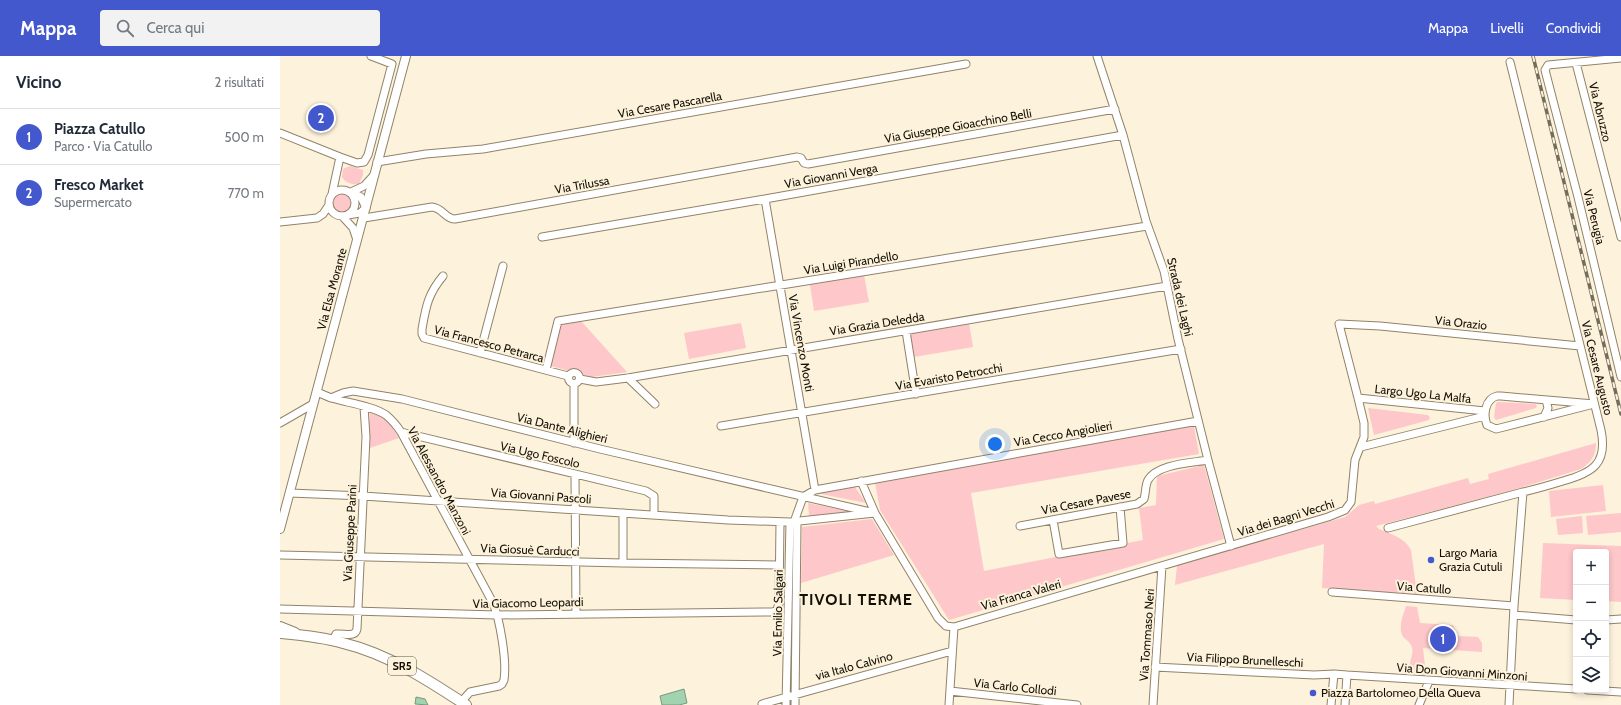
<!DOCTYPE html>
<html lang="it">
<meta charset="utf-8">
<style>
body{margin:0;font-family:Cabin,sans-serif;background:#f2f2f3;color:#1f2937}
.controls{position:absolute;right:12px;bottom:12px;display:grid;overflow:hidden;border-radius:4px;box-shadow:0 2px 6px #0003}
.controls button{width:36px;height:36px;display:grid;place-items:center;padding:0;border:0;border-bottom:1px solid #e0e1e3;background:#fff;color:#1f2937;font:20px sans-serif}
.you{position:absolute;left:715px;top:388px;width:14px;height:14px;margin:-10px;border:3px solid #fff;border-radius:50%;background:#1a73e8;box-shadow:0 0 0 6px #1a73e833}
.badge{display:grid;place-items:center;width:26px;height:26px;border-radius:50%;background:#4358cc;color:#fff;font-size:13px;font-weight:700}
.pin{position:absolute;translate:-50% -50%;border:2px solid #fff;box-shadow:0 1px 4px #0006}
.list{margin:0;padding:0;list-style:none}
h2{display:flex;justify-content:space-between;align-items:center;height:52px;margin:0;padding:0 16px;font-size:17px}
h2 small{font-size:13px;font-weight:400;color:#747a83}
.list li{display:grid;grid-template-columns:26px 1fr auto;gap:12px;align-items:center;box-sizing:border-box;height:56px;padding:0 16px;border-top:1px solid #e0e1e3}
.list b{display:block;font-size:15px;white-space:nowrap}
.list p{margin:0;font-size:13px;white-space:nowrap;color:#747a83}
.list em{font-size:13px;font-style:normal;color:#747a83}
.icon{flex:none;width:22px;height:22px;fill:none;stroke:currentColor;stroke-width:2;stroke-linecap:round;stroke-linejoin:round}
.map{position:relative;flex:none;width:1341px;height:649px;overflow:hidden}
header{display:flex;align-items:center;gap:24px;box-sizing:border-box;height:56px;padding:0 20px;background:#4358cc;color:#fff}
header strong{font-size:19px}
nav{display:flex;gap:22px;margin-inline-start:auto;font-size:14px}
.search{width:280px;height:36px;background:#f2f2f3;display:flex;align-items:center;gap:10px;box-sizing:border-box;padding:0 14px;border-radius:4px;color:#747a83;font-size:15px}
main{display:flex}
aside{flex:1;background:#fff}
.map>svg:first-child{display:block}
.green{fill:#fec7ca}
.water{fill:#a2d3b0;stroke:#78987d}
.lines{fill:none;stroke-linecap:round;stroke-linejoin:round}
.minor-casing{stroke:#918369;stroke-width:9}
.tertiary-casing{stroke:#918369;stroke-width:10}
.primary-casing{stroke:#918369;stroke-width:12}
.minor{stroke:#fff;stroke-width:7}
.tertiary{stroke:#fff;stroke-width:8}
.primary{stroke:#fff;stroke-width:10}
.rail-casing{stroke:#746d5d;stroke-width:3.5}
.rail{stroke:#fdf2db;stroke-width:2;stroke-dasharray:6;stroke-linecap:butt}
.poi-dot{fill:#4358cc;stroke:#fdf2db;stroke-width:1.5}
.labels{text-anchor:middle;stroke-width:4;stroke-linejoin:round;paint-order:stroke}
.shield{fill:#fdf2db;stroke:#5b5446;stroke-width:1}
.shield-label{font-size:11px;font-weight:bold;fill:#151006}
.street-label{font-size:12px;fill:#151006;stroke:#fdf2db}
.poi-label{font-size:12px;fill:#151006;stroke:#fdf2db;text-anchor:start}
.district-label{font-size:16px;font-weight:bold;letter-spacing:1px;fill:#151006;stroke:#fdf2db}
</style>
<header>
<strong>Mappa</strong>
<div class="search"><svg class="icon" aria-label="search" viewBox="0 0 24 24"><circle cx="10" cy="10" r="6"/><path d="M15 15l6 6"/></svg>Cerca qui</div>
<nav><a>Mappa</a><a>Livelli</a><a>Condividi</a></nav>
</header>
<main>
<aside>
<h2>Vicino<small>2 risultati</small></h2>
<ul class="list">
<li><span class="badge">1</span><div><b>Piazza Catullo</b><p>Parco · Via Catullo</p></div><em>500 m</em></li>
<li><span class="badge">2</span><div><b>Fresco Market</b><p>Supermercato</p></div><em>770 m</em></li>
</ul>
</aside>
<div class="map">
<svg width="1341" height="649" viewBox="0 0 1341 649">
<rect width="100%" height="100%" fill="#fdf2db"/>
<path class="green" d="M 70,110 L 83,114 L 83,119 L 79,128 C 73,129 65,127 62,121 L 63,113 Z
M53 147a9 9 0 1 1 18 0a9 9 0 1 1-18 0Z
M 584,219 L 589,246 L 534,255 L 530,229 Z
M 301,265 L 347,316 L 312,321 L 271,310 L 281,269 Z
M 461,267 L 466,292 L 409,303 L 404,277 Z
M 689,267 L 693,291 L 634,301 L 630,277 Z
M 1218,346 L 1255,348 L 1257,350 L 1256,352 L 1216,364 L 1214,361 L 1216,347 Z
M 1088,352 L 1148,359 L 1150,362 L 1149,364 L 1094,379 Z
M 90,355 C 107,360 110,368 119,382 L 87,393 Z
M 914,370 L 919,398 L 691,437 L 704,515 L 863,484 L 859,452 L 876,449 L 877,420 L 924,409 L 944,483 L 669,564 L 600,454 L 595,426 Z
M 1316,387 C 1316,400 1311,406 1301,413 L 1230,435 L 1096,470 L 1099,473 C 1111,478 1125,482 1131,494 L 1137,538 L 1042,532 L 1044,488 L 895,529 L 897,509 L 1065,461 L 1079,449 L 1094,445 L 1095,448 L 1188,422 L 1190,428 L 1209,423 L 1208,418 Z
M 1323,429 L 1326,455 L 1271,461 L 1269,435 Z
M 575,431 L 586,447 L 536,437 Z
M 528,447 L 572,456 L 529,460 Z
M 1341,457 L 1341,476 L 1308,479 L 1306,460 Z
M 1302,460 L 1303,477 L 1278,479 L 1276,463 Z
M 592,463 L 614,499 L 521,527 L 522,471 Z
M 1263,487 L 1341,490 L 1341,546 L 1326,545 L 1326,496 L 1296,496 L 1296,544 L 1260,542 Z
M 1126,550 L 1137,551 L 1140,567 L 1173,569 L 1178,580 L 1198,581 L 1202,587 L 1202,596 L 1143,592 L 1146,619 L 1135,618 L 1130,611 C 1129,605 1134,598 1132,592 C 1131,587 1128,585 1124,582 C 1117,573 1123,560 1126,550 Z"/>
<path class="water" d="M 404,633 L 407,647 L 399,649 L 382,649 L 380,640 Z
M 136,641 L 145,643 L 148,649 L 135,648 Z"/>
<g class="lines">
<defs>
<path id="minor" d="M 817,0 L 843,79 L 866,165 L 884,215 L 898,283 L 928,404 L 951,490
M 1341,2 L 1268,9 L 1265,14 L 1298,141 L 1341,321
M 1296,7 L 1341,181
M 0,77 L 60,101
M 97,106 L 146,98 L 203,93 L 686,8
M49 147a13 13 0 1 1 26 0a13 13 0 1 1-26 0Z
M 71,136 L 84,130 L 94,119
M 52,138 L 60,101 L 77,107 L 84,106 L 88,99 L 112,8 L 91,0
M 485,143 L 535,434
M 68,159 L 80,157 L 86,152 L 81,141 L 71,136
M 62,160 L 73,172 L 77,184
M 84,162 L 152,151 C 163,152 165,163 175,163 L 517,101 L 521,102 L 524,107 L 528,108 L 835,53
M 0,166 L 37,162 L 43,158 L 49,149
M 262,181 L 485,143 L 843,79
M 163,220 C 148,238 146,250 142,273 L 142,278 L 144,282 L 288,320
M 626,275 L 636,338
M 200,297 L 223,210
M 266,314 L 278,265 L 867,170
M288.5 322a5.5 5.5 0 1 1 11 0a5.5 5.5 0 1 1-11 0Z
M 348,322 L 375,348
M 300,323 L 316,326 L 348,322 L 887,230
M 294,328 L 294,387
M 37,336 L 51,342 L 63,337 L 73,335 L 122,343 L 320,393 L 590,456
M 1217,340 L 1221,340 L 1314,348 L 1216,373 L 1207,369 C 1203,359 1205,343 1217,340 Z
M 51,342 C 68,347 93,350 106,359 C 112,364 117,370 121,376 L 213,547 C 220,564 227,605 224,624 L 222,628 L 219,630 L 190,636 L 181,646
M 1078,342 L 1205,355
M 1264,361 L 1268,352 L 1266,344
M 0,367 L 33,348
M 441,370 L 901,293
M 121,376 L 366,435 L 374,440 L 374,459
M 1081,391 L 1205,360
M 295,418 L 296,557
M 581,425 L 595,457 L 658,562 L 666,570 L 674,571 L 1048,461 L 1065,454 L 1071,446 L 1075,404 L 1084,381 L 1084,367 L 1078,342 L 1059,268 L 1100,270 L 1300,290
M 10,437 L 83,440 L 448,464 L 510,466 L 595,457
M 773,464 L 779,498 L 843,487 L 840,451
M 514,466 L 523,441 L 535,434 L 918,365
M 740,470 L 857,448 L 864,443 C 866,436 865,430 868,424 C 877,408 911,407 928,404
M 1108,472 L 1243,436
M 0,499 L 343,507 L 499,509
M 343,507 L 343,457
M 1052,536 L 1234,550
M 0,553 L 217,559 L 493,556 L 497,554 L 499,547 L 500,466
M 1234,559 L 1296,564
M 1326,564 L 1341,563
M 53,584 L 56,578 C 64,577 75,582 77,573 L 86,381 L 84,351
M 875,611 L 1034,619 L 1054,618
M 1067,619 L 1296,633
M 1307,634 L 1341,636
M 670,635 L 797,649
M 482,648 L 672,595
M 506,649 L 510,466
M 515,649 L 517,467
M 669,649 L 674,571
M 873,649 L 882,510
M 1051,649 L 1054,618 L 1067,619 L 1065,649
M 1139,649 L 1149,625
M 1229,649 L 1234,550 L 1243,436 C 1256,433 1270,429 1283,425 C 1312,417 1328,408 1321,374 L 1230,6"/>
<path id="tertiary" d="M 0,473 L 126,0
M 0,570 L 15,576"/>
<path id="primary" d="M 0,577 C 21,579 43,581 63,587 C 108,598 148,624 186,649"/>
</defs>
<use href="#minor" class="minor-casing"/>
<use href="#tertiary" class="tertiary-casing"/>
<use href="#primary" class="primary-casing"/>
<use href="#minor" class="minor"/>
<use href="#tertiary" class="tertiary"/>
<use href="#primary" class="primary"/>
<defs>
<path id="rail" d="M 1253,0 L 1341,358"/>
</defs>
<use href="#rail" class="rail-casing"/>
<use href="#rail" class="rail"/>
</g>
<g class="poi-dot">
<circle cx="1151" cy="504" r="4"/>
<circle cx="1033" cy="637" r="4"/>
</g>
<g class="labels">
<rect class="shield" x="108" y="601" width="28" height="18" rx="3"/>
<g class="shield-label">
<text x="122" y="614">SR5</text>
</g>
<g class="street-label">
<text transform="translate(390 49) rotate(-10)" y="4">Via Cesare Pascarella</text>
<text transform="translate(1320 56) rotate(76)" y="4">Via Abruzzo</text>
<text transform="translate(678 70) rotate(-10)" y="4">Via Giuseppe Gioacchino Belli</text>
<text transform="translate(551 120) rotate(-10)" y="4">Via Giovanni Verga</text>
<text transform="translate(302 129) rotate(-10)" y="4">Via Trilussa</text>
<text transform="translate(1314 161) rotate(76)" y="4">Via Perugia</text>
<text transform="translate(571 207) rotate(-9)" y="4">Via Luigi Pirandello</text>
<text transform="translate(52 233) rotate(-75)" y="4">Via Elsa Morante</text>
<text transform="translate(900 241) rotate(77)" y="4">Strada dei Laghi</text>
<text transform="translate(1181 267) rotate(6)" y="4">Via Orazio</text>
<text transform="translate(597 268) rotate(-9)" y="4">Via Grazia Deledda</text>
<text transform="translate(521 287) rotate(80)" y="4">Via Vincenzo Monti</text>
<text transform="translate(209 288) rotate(15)" y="4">Via Francesco Petrarca</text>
<text transform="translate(1317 312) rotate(76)" y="4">Via Cesare Augusto</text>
<text transform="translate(669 321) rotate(-10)" y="4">Via Evaristo Petrocchi</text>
<text transform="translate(1143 338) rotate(6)" y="4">Largo Ugo La Malfa</text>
<text transform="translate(282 372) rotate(14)" y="4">Via Dante Alighieri</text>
<text transform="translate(783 378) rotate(-10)" y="4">Via Cecco Angiolieri</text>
<text transform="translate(260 399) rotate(13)" y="4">Via Ugo Foscolo</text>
<text transform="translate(159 425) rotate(62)" y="4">Via Alessandro Manzoni</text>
<text transform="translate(261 440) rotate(4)" y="4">Via Giovanni Pascoli</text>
<text transform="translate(806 446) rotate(-11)" y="4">Via Cesare Pavese</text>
<text transform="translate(1006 462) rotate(-17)" y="4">Via dei Bagni Vecchi</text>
<text transform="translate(70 477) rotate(-87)" y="4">Via Giuseppe Parini</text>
<text transform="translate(250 494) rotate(2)" y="4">Via Giosuè Carducci</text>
<text transform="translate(1144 532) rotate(4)" y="4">Via Catullo</text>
<text transform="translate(741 539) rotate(-16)" y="4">Via Franca Valeri</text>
<text transform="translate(248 547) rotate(-1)" y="4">Via Giacomo Leopardi</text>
<text transform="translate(498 557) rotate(-89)" y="4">Via Emilio Salgari</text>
<text transform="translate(867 579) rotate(-86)" y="4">Via Tommaso Neri</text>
<text transform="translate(965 604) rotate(3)" y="4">Via Filippo Brunelleschi</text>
<text transform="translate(574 610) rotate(-15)" y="4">via Italo Calvino</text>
<text transform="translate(1182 616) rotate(4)" y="4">Via Don Giovanni Minzoni</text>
<text transform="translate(735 631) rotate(6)" y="4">Via Carlo Collodi</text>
</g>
<g class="poi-label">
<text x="1159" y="501">Largo Maria<tspan x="1159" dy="14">Grazia Cutuli</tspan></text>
<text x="1041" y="641">Piazza Bartolomeo Della Queva</text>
</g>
<g class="district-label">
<text x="576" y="549">TIVOLI TERME</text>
</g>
</g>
</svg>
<div class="controls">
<button>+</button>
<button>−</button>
<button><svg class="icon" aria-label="locate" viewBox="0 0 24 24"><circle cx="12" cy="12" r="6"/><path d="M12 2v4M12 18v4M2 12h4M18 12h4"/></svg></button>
<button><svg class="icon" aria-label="layers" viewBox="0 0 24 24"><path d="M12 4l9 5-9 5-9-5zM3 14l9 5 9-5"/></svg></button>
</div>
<div class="you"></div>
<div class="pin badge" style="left:1163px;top:583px">1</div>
<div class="pin badge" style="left:41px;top:62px">2</div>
</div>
</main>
